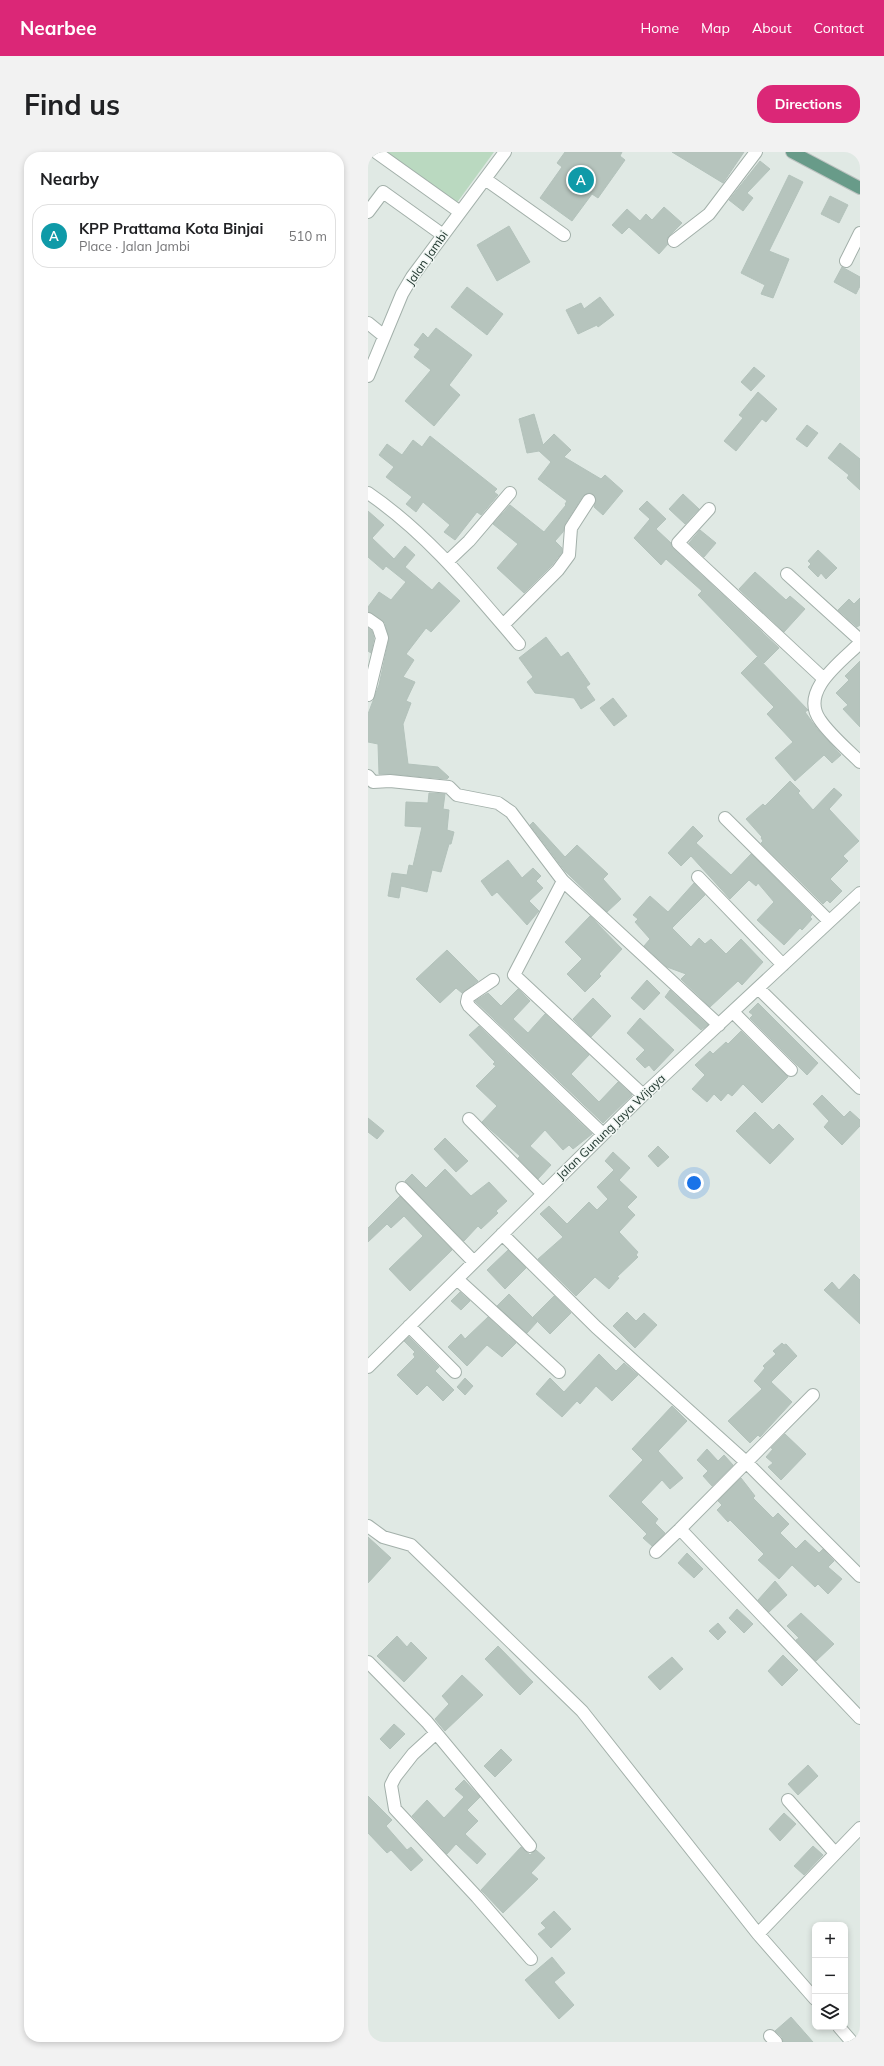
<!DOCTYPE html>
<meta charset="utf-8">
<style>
body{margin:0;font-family:Mulish,sans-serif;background:#f2f2f2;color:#202124}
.controls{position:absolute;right:12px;bottom:12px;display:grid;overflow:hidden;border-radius:8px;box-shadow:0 2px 6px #0003}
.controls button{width:36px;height:36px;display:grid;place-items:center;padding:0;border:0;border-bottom:1px solid #e0e0e0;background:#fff;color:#202124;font:20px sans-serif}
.you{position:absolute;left:326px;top:1031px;width:14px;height:14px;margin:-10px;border:3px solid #fff;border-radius:50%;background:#1a73e8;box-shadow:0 0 0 6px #1a73e833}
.badge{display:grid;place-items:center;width:26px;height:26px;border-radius:50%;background:#db2777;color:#fff;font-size:13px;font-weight:700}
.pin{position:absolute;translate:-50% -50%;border:2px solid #fff;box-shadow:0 1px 4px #0006}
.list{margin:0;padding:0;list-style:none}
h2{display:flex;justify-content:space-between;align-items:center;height:52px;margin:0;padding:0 16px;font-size:17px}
h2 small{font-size:13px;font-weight:400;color:#757577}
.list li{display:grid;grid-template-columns:26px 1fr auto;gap:12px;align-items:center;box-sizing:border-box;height:64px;margin:0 8px 8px;padding:0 8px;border:1px solid #e0e0e0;border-radius:16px}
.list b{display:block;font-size:15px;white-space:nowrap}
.list p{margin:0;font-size:13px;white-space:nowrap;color:#757577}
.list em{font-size:13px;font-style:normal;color:#757577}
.icon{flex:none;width:22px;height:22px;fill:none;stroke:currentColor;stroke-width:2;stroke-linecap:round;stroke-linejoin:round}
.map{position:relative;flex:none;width:492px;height:1890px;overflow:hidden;border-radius:16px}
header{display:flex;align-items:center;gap:24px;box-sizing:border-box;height:56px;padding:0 20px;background:#db2777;color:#fff}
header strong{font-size:19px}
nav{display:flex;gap:22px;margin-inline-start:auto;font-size:14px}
.intro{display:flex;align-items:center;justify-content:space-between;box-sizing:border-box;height:96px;padding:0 24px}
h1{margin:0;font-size:28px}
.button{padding:10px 18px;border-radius:16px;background:#db2777;color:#fff;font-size:14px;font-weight:700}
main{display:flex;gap:24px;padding:0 24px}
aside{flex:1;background:#fff;border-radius:16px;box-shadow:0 2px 6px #0003}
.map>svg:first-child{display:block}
.green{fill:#bad9c0}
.building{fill:#b6c4bd;stroke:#b3c2bb}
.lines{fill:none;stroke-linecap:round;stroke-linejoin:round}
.minor-casing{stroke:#a3b0aa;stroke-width:14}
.major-casing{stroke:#bdc3c1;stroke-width:14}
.minor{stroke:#fff;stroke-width:12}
.major{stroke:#689b89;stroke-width:12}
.labels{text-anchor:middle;stroke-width:3;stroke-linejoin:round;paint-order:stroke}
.street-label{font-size:12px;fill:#223830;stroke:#f0f6f3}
</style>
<header>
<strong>Nearbee</strong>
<nav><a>Home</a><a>Map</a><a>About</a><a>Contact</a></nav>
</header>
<div class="intro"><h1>Find us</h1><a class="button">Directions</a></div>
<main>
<aside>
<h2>Nearby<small></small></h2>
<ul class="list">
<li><span class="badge" style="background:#0f9aa8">A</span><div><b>KPP Prattama Kota Binjai</b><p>Place · Jalan Jambi</p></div><em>510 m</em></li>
</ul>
</aside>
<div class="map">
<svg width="492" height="1890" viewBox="0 0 492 1890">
<rect width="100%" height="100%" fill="#e0e9e4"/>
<path class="green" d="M 16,0 L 126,0 L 88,52 Z"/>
<path class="building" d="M 197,0 L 254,0 L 252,4 L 257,8 L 230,46 L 224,42 L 204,69 L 172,46 L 194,15 L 189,11 Z
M 304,0 L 376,0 L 355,31 Z
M 392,9 L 402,17 L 379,41 L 385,46 L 375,59 L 361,48 Z
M 421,23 L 435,30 L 401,99 L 421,107 L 405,146 L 393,142 L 397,133 L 373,121 Z
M 462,44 L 480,53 L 471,71 L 453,62 Z
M 296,55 L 314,71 L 299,86 L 300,92 L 291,102 L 261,75 L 254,82 L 244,73 L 259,57 L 272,69 L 278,62 L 284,68 Z
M 141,74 L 162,110 L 129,129 L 109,93 Z
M 474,115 L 492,125 L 492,134 L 488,142 L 466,130 Z
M 99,135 L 135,162 L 119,183 L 83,155 Z
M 232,145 L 246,163 L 230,175 L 229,173 L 210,182 L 198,158 L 213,151 L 216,157 Z
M 68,176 L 104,203 L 81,233 L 92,243 L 66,274 L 37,249 L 63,218 L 46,205 L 52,197 L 46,193 L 55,181 L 60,186 Z
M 386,215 L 397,224 L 383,239 L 373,230 Z
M 390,240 L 409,257 L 398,270 L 394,267 L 368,299 L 356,289 L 375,266 L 371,263 Z
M 166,262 L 175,293 L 186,282 L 203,298 L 196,305 L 233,327 L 237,323 L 255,339 L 235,363 L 226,355 L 228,348 L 225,342 L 221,341 L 215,344 L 197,372 L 195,380 L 187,389 L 194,396 L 194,400 L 184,413 L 156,441 L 129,416 L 150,392 L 125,372 L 142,353 L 176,380 L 198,353 L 197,352 L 199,349 L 170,327 L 183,310 L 171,299 L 159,301 L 151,267 Z
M 439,273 L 450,281 L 439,295 L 428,287 Z
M 62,284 L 129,337 L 126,340 L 130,343 L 113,363 L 109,360 L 87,388 L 76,380 L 82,373 L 55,350 L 48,360 L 38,352 L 44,345 L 18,325 L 26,315 L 11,303 L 19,292 L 34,303 L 45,288 L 54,295 Z
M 472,291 L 492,307 L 492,338 L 479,326 L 481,323 L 460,306 Z
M 315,342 L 331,357 L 317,372 L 301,357 Z
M 279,349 L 298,367 L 288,377 L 303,391 L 305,396 L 411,496 L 396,511 L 330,443 L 334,439 L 298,407 L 293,413 L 266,386 L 282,367 L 271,357 Z
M 0,359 L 16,373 L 4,386 L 26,407 L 37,394 L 47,403 L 37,415 L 64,438 L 71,430 L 92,449 L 63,480 L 58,476 L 38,502 L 46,508 L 35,525 L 47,530 L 38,549 L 43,551 L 35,572 L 40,612 L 70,615 L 81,625 L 79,627 L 23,622 L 11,622 L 10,592 L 0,590 L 0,562 L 11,533 L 21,487 L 17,471 L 0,460 L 0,455 L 11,440 L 23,448 L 38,430 L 18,414 L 15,418 L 0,405 Z
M 332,378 L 348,391 L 336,405 L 321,391 Z
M 450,398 L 469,416 L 458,427 L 453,421 L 450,425 L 440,415 L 443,412 L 440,409 Z
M 387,420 L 418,448 L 422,444 L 437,457 L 416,480 L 371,437 Z
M 492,446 L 492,473 L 489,475 L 470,458 L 481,447 L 486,452 Z
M 0,476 L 4,479 L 6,486 L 3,501 L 0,499 Z
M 178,485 L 193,505 L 200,500 L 222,532 L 218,535 L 227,548 L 213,557 L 206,546 L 167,541 L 159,530 L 165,525 L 151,506 Z
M 389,505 L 440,558 L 437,560 L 450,578 L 473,603 L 464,611 L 456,603 L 427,629 L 407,606 L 425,590 L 399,562 L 406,555 L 373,521 Z
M 492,509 L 492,575 L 475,557 L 480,553 L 468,541 L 481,528 L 477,524 Z
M 245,546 L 259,564 L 246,574 L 232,556 Z
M 422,629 L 432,639 L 430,641 L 445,658 L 466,636 L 474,643 L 461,657 L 491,689 L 475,704 L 480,709 L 462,727 L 474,739 L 462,751 L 459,748 L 455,752 L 393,691 L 395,689 L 393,686 L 394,685 L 378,667 L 395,652 L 397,654 Z
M 61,641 L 77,642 L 75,657 L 81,658 L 79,678 L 86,680 L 83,692 L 81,692 L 73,720 L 64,718 L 59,740 L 33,734 L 31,746 L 20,744 L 24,721 L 39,723 L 41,713 L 45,714 L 54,675 L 37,674 L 38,650 L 60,651 Z
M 165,670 L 197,705 L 209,693 L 240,722 L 235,727 L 253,747 L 239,760 L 197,719 L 162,673 Z
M 325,674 L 335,684 L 328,691 L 363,723 L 383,702 L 444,763 L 442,765 L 444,767 L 434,778 L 432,776 L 416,793 L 389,768 L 406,750 L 390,731 L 388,734 L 381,728 L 362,747 L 323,704 L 313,714 L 300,701 Z
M 140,708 L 154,726 L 165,716 L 173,724 L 168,729 L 175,736 L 161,749 L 171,759 L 159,773 L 129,740 L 124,744 L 113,729 Z
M 326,731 L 337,743 L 304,776 L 323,795 L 331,786 L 337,792 L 343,787 L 358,802 L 373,787 L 395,810 L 374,833 L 370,829 L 342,855 L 313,827 L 318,822 L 299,815 L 276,794 L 282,787 L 267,770 L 270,767 L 265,763 L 282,744 L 300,760 Z
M 222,764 L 254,797 L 231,822 L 233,824 L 217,840 L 199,822 L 214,807 L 197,790 Z
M 79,798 L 110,829 L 94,841 L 88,836 L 72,851 L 48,827 Z
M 279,828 L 292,841 L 276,858 L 263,846 Z
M 150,837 L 162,849 L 145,867 L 160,881 L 177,862 L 221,903 L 203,922 L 231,950 L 250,930 L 264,943 L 235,971 L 107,849 L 120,841 L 133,854 Z
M 302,838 L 340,873 L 333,878 L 297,845 Z
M 225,846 L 243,864 L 223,885 L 205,867 Z
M 390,851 L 450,911 L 439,923 L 382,866 L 385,863 L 381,860 Z
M 272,866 L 306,898 L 286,919 L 281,913 L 277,916 L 268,907 L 277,898 L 259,881 Z
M 111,874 L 224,982 L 205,997 L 201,993 L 195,998 L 177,978 L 162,994 L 183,1013 L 170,1027 L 150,1006 L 152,1004 L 114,970 L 129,954 L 108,934 L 128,914 L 125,912 L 127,910 L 101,883 Z
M 373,879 L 420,925 L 394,951 L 375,932 L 364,944 L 360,941 L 353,949 L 346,942 L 339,950 L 324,937 L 337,923 L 327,913 L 342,899 L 345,902 L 358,890 L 360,892 Z
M 454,943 L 476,965 L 482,959 L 492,968 L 492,974 L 474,993 L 456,975 L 461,969 L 445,952 Z
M 387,960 L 405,978 L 411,972 L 426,987 L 402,1012 L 368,979 Z
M 0,966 L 16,979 L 9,987 L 0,980 Z
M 77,986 L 100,1009 L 88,1020 L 66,997 Z
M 290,994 L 301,1005 L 290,1015 L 280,1004 Z
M 245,1000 L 262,1016 L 251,1028 L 269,1045 L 259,1055 L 267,1063 L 251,1080 L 270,1100 L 268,1103 L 270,1105 L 249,1125 L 251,1126 L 241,1137 L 227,1125 L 208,1144 L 170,1107 L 195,1085 L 172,1062 L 181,1054 L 199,1072 L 221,1050 L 229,1058 L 240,1047 L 229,1035 L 246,1018 L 237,1009 Z
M 77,1017 L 103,1044 L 121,1030 L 139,1049 L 128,1059 L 130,1061 L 113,1077 L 110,1074 L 96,1089 L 37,1029 L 44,1022 L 58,1036 Z
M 32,1044 L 84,1098 L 42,1139 L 21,1117 L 55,1084 L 36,1064 L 23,1076 L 19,1072 L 0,1090 L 0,1076 Z
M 140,1098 L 158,1116 L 137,1137 L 119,1118 Z
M 486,1122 L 492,1128 L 492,1172 L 456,1138 L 464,1130 L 471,1138 Z
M 92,1140 L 102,1149 L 93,1158 L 83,1149 Z
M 141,1142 L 169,1170 L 159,1181 L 129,1154 Z
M 186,1144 L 203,1161 L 182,1182 L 165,1165 Z
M 259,1160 L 268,1169 L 276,1161 L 289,1173 L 267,1196 L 245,1174 Z
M 120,1165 L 148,1191 L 134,1205 L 119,1193 L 99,1214 L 80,1195 L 93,1182 L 97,1187 Z
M 41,1185 L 71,1215 L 67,1219 L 86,1238 L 75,1249 L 59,1233 L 49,1243 L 29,1223 L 47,1205 L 45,1202 L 47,1200 L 36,1189 Z
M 414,1191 L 416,1193 L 418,1192 L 429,1204 L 403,1230 L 424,1250 L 392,1285 L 390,1283 L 382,1291 L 360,1269 L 394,1237 L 386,1229 L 397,1216 L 395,1214 L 408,1202 L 405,1199 Z
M 231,1202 L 248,1219 L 256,1211 L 270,1223 L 244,1249 L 228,1234 L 212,1252 L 209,1249 L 194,1265 L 168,1242 L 182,1226 L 196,1240 Z
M 97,1226 L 105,1234 L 97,1243 L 89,1235 Z
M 304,1254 L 319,1269 L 290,1299 L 315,1326 L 302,1337 L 294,1328 L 273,1350 L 290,1367 L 287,1371 L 297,1381 L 284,1394 L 275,1386 L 279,1382 L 241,1344 L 275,1308 L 264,1297 Z
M 417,1282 L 438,1302 L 413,1328 L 400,1315 L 405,1311 L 398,1305 L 405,1297 L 403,1296 Z
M 339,1297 L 350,1309 L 356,1303 L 365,1313 L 344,1334 L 335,1324 L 340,1319 L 329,1308 Z
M 373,1326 L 387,1344 L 385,1346 L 405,1366 L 410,1361 L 421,1372 L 412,1381 L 428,1397 L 437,1388 L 451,1401 L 455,1397 L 466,1409 L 460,1415 L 474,1427 L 460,1442 L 450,1432 L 447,1435 L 424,1413 L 411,1427 L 390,1408 L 396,1402 L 362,1368 L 360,1370 L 349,1358 L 354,1353 L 350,1349 Z
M 0,1385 L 23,1406 L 0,1431 Z
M 319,1401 L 335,1417 L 326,1426 L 310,1411 Z
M 407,1429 L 419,1443 L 401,1460 L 390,1448 Z
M 369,1457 L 385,1472 L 376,1481 L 361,1466 Z
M 433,1461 L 466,1492 L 448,1509 L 428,1488 L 431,1486 L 419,1474 Z
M 350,1471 L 358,1480 L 350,1488 L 341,1479 Z
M 29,1484 L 39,1495 L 43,1490 L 59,1506 L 36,1530 L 9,1504 Z
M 130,1494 L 165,1530 L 152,1543 L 117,1507 Z
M 415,1503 L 430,1518 L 414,1534 L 400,1519 Z
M 304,1505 L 315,1517 L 292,1538 L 280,1525 Z
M 94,1523 L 115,1543 L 77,1579 L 67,1567 L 81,1552 L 74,1544 Z
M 26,1572 L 37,1582 L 22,1597 L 12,1587 Z
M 133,1597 L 144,1608 L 127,1625 L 116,1614 Z
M 440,1613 L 450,1624 L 430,1643 L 420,1632 Z
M 96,1628 L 112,1645 L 99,1658 L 110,1669 L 97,1682 L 118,1702 L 109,1712 L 88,1692 L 79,1702 L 44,1664 L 59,1648 L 76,1666 L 96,1645 L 87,1637 Z
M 0,1644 L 24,1668 L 18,1674 L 39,1698 L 43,1695 L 55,1708 L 43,1719 L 23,1698 L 19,1701 L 0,1681 Z
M 416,1661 L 428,1672 L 412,1689 L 401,1677 Z
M 445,1694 L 455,1703 L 436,1723 L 426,1714 Z
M 153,1695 L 162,1703 L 168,1698 L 177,1706 L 163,1721 L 170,1727 L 135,1761 L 113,1738 Z
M 186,1759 L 203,1777 L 183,1796 L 170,1782 L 178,1776 L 173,1771 Z
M 184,1805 L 197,1821 L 186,1830 L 206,1853 L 191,1867 L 157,1828 Z
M 423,1865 L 445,1890 L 415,1890 L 414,1885 L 407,1879 Z"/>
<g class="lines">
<defs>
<path id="minor" d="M 8,0 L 92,60
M 117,27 L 196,83
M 0,60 L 15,40 L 75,83
M 306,89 L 341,62 L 388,0
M 478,109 L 492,81
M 0,171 L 16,184
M 0,224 L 34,142 L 44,125 L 137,0
M 0,341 C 60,382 104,437 151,492
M 341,357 L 310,391 L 456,527
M 80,409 L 101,389 L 142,341
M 419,422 L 492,488
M 0,467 L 10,474 L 14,486 L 0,543
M 135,473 L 190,418 L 201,403 L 203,376 L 221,348
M 492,491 C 474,509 431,539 452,568 C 462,583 479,597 492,610
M 0,624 L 5,630 L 22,629 L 81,635 L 89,643 L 130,651 L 143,660 L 195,729 L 351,873
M 357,666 L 461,769
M 330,725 L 415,813
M 195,729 L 146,823 L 275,943
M 125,828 L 100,845 L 99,850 L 101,854 L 235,982
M 390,836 L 492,936
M 365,860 L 423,918
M 101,967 L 175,1042
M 34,1036 L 106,1110
M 134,1082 L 228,1175 L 378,1310 L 492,1424
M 89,1127 L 191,1220
M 41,1174 L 87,1220
M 0,1215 L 275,943 L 492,741
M 445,1243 L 312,1377 L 492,1566
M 0,1374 L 15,1385 L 43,1393 L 214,1559 L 390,1782 L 447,1847
M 288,1400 L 312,1377
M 0,1510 L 59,1570 L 162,1694
M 68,1581 L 45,1602 L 27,1625 L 23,1633 L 27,1657 L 109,1745 L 163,1807
M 420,1648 L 467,1701
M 390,1782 L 492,1676
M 471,1875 L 484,1890
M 402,1884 L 408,1890"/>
<path id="major" d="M 424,0 L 492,36"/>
</defs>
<use href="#minor" class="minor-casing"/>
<use href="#major" class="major-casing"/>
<use href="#minor" class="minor"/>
<use href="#major" class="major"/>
</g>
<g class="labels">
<g class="street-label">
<text transform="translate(59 106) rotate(-55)" y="4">Jalan Jambi</text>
<text transform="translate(243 975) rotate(-44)" y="4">Jalan Gunung Jaya Wijaya</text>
</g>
</g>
</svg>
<div class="controls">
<button>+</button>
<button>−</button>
<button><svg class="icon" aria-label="layers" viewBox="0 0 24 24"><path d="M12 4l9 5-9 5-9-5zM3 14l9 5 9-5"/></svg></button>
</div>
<div class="you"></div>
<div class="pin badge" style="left:213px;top:28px;background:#0f9aa8">A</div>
</div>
</main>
